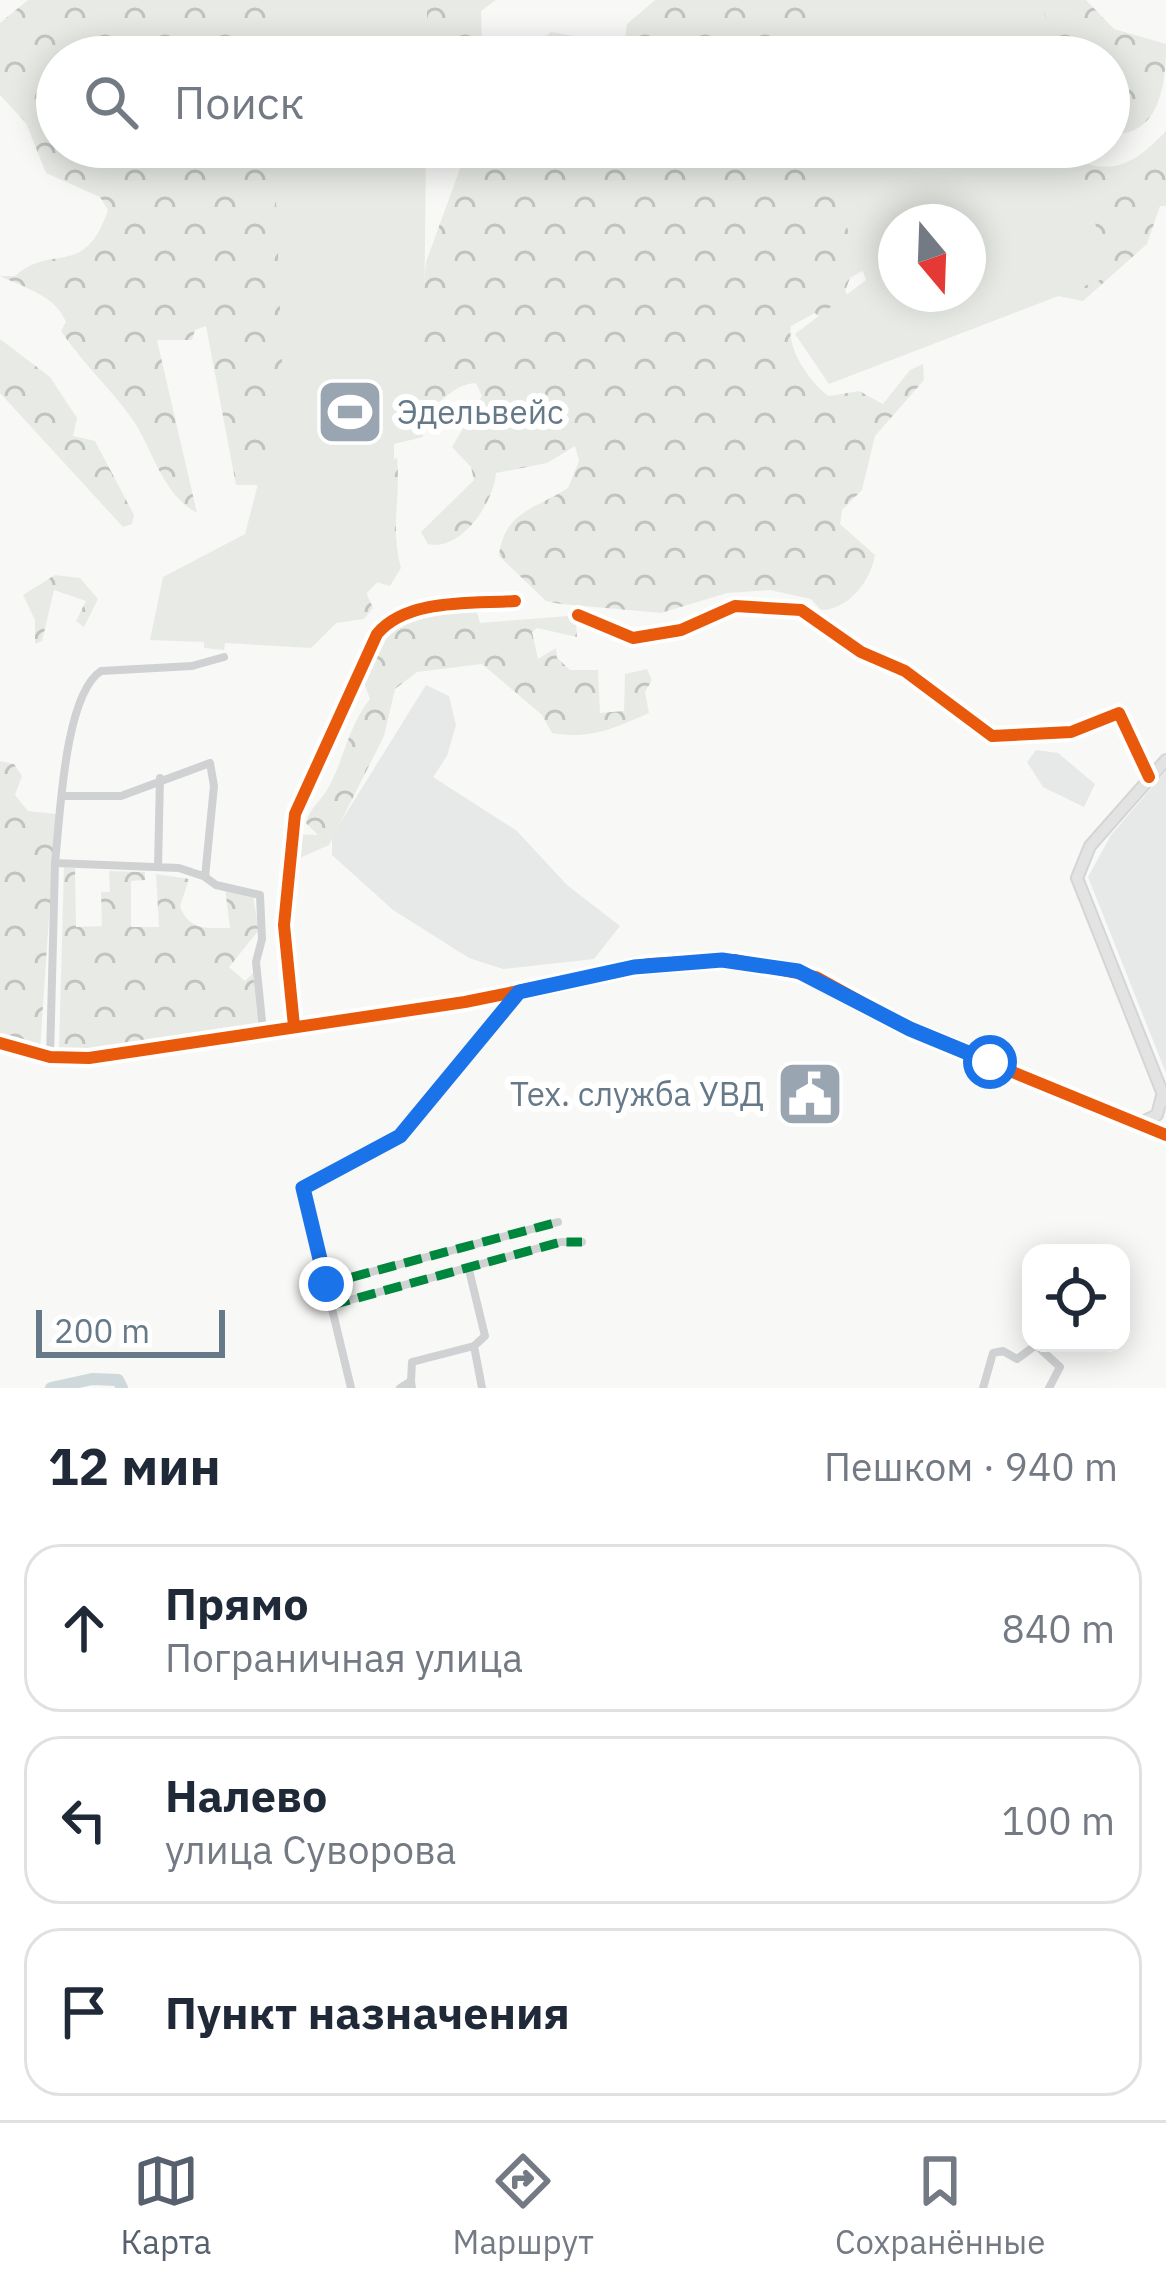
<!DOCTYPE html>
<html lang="ru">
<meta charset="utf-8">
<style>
body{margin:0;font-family:"IBM Plex Sans",sans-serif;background:#f6f6f7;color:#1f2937}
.controls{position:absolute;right:36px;bottom:36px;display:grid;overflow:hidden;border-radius:24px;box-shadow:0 6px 30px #0003}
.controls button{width:108px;height:108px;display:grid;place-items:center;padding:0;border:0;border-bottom:3px solid #e0e1e3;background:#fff;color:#1f2937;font:60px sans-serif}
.compass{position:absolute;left:878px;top:204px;width:108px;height:108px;border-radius:50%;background:#fff;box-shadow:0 6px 30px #0003;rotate:161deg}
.scale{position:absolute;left:36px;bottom:30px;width:189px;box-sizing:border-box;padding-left:12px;border:6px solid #667989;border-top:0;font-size:33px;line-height:42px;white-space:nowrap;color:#667989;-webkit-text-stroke:9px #fff;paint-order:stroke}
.stop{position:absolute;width:36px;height:36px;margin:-27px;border:9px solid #1a73e8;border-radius:50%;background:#fff}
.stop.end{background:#1a73e8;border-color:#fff;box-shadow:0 3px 12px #0008}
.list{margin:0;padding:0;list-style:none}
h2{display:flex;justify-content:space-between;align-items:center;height:156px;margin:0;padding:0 48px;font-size:51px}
h2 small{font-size:39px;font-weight:400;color:#747a83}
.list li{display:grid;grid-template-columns:78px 1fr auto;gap:36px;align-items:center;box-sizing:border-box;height:168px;margin:0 24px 24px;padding:0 24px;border:3px solid #e0e1e3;border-radius:36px}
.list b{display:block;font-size:45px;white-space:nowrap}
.list p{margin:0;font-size:39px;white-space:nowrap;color:#747a83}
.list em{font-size:39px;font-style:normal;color:#747a83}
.icon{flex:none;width:66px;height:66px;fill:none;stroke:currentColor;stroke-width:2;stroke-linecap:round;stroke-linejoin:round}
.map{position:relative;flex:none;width:1166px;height:1388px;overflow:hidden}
.search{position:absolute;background:#fff;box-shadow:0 6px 30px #0003;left:36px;right:36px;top:36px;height:132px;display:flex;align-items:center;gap:30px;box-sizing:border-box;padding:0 42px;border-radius:66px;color:#747a83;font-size:45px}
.sheet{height:732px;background:#fff}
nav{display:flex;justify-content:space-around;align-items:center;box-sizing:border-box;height:168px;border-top:3px solid #e0e1e3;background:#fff;font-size:33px;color:#747a83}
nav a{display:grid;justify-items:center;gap:6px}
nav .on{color:#56616d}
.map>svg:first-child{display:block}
.built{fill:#e7e8e8}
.forest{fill:url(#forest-crowns)}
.green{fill:#e8ebe5;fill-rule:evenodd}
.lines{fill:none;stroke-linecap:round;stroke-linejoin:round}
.river{stroke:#cfd8da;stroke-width:12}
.secondary-casing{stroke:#d4d6d6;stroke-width:14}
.street{stroke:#d0d1d2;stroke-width:8}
.secondary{stroke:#e3e3e3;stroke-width:10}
.quiet{stroke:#00873e;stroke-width:9;stroke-dasharray:18 9;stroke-linecap:butt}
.cycleway-casing{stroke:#fff;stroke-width:20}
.cycleway{stroke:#e8590c;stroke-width:12}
.route{stroke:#1a73e8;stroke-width:15}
.labels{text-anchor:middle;stroke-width:12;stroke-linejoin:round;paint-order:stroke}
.poi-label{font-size:33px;fill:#667989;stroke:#fff;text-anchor:start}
</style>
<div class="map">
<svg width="1166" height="1388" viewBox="0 0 1166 1388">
<defs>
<pattern id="forest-crowns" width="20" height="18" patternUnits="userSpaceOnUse" patternTransform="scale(3)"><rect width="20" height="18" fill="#e8ebe5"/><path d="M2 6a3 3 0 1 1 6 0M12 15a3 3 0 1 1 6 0" fill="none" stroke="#c0c3bf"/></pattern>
</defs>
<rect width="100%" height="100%" fill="#f8f8f7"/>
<path class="built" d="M 426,685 L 449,696 L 456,725 L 447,756 L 433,777 L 517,831 L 567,885 L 620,926 L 594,959 L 503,969 L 469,958 L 393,910 L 332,855 L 332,836 Z
M 1036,750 L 1058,753 L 1095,784 L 1084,807 L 1043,787 L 1027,762 Z
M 1166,771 L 1166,1073 L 1088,877 L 1111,835 Z"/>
<path class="forest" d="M 28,0 L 288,0 L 289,57 L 57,57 L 57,147 L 291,147 L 285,377 L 264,485 L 236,485 L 206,326 L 195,330 L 192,340 L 157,340 L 197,513 C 162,494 154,452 133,420 C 112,390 83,364 61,331 L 66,322 C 55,295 25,288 0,276 L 15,276 C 53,242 84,280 108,210 L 100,197 L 46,173 L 26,123 L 0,95 L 0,23 Z
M 427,0 L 496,0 L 481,11 L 482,42 L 474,54 L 413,57 Z
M 655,0 L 832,0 L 819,57 L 637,57 L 625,39 L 627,24 Z
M 1011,0 L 1086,0 L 1114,29 L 1166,44 C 1166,82 1161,138 1109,134 L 1109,57 L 1039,57 Z
M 551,32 L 574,36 L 590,57 L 521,57 Z
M 1166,131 L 1166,206 L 1160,206 L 1147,244 L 1083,301 L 1052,295 L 968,222 L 935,147 L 1082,147 L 1079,161 C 1117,177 1140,158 1166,131 Z
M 468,147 L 833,147 L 875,264 L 850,278 L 845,291 L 852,303 L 837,331 L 815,313 L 791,326 C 786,347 811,385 829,396 L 859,391 L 883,404 L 910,370 L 923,364 L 924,380 L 875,436 L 862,490 L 842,510 L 840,524 L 875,555 C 871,581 848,610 821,610 L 811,599 L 770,590 L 727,593 L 661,613 L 561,604 L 546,601 L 499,556 C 504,511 536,509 568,488 L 579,461 L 575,446 L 547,463 L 496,473 C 494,502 461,552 428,544 L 421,532 L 474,480 L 471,467 L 452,447 L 482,396 L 476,383 C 449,384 440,411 413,414 L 426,262 Z
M 0,339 L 50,377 L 77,418 L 73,436 L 95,441 L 134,515 L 132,524 L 123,527 L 0,393 Z
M 397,458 C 401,496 390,531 401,568 L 390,586 L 370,580 L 365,590 L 373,608 L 364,619 L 336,623 L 390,460 Z
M 55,575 L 80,578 L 98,599 L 84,627 L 76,621 L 86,601 L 54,590 L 42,641 L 35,644 L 35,620 L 23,595 Z
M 476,609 L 480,623 L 568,616 L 576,623 L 577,637 L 537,628 L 532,632 L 538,659 L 556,648 L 557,658 L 570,670 L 598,670 L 600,713 L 624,711 L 625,674 L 647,669 L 652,680 L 645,692 L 649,713 C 614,728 591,740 552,733 L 542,715 L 482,664 L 417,672 L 395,689 L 384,736 L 329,845 L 293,861 L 294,834 L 318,835 L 306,823 C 309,809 320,802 327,790 C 344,761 348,726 370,699 L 364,683 L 386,634 L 428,614 Z
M 0,761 L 14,764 L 22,776 L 15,795 L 28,811 L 56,814 L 40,1050 L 0,1037 Z
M 64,867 L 75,868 L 76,927 L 102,926 L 101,892 L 110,892 L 109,871 L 145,872 L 145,880 L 131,881 L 131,927 L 159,927 L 156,874 L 189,879 L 180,906 C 189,931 206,928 230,928 L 225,888 L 253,896 L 259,930 L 229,967 L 245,981 L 253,973 L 258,1024 L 89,1053 L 59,1050 Z"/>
<path class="green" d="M 269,0 L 427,0 L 427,57 L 271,57 Z
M 819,0 L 1041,0 L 1055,57 L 803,57 Z
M 274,147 L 426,147 L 423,437 L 394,444 L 394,566 L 311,648 L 225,643 L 224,650 L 204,648 L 204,642 L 150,640 L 163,577 L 245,534 L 283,387 Z
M 818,147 L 1077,147 L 1108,277 L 829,384 L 795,334 L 866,280 ZM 968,222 L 968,294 L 896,294 L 896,222 Z"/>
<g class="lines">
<path class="river" d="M 51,1388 L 92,1379 L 118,1380 L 122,1388"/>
<defs>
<path id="secondary" d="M 1166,760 L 1090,846 L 1077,878 L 1166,1102
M 0,1043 L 50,1057 L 89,1058 L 465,1002 L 650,964 L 735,960 L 816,977 L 915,1032 L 1166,1135
M 1140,1123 L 1157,1115 L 1162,1096"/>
</defs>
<use href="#secondary" class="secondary-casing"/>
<path class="street" d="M 578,615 L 633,638 L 681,630 L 735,606 L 801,610 L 861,652 L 905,671 L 992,736 L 1071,732 L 1119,713 L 1149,777
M 63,796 L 121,796 L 210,763 L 214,786 L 205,877 L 216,885 L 260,895 L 262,939 L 256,962 L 263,1031
M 55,863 C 60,819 64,695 101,671 L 192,666 L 224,657
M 158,867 L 160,778
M 294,1026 L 284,925 L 295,814 L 377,634 C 407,598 473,604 515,601
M 50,1057 L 55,863 L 179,868 L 206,877
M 326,1284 L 558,1222
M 332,1305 L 561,1242 L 582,1242
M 474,1346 L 482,1388
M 411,1381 L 412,1362 L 474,1346 L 485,1336 L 469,1270
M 351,1388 L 303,1188 L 400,1136 L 518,993
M 400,1388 L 411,1381 L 412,1388
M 983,1388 L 993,1353 L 1003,1351 L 1017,1359 L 1036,1345 L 1060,1367 L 1049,1388"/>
<use href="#secondary" class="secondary"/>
<path class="quiet" d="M 326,1284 L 558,1222
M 332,1305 L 561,1242 L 582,1242"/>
<defs>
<path id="cycleway" d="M 578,615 L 633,638 L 681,630 L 735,606 L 801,610 L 861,652 L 905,671 L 992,736 L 1071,732 L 1119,713 L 1149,777
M 294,1026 L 284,925 L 295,814 L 377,634 C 407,598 473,604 515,601
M 0,1043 L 50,1057 L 89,1058 L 465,1002 L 650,964 L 735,960 L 816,977 L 915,1032 L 1166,1135"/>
</defs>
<use href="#cycleway" class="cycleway-casing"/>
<use href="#cycleway" class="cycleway"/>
</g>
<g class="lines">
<path class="route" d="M 326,1284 L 303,1188 L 400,1136 L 519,992 L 634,967 L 722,960 L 798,971 L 910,1029 L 990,1062"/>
</g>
<defs>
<symbol id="stadium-square" viewBox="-11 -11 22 22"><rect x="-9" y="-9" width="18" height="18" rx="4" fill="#99a5b0" stroke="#fff"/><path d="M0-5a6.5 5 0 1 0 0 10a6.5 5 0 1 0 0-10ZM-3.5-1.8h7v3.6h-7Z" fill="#fff"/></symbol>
<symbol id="civic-square" viewBox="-11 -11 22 22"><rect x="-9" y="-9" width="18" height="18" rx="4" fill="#99a5b0" stroke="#fff"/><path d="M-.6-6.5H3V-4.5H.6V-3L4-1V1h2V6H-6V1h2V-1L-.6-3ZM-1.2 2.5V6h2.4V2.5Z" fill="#fff"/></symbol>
</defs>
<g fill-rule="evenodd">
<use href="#stadium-square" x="312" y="374" width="76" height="76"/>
<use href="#civic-square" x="772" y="1056" width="76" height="76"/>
</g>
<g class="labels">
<g class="poi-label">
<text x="397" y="424">Эдельвейс</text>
<text x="764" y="1106" text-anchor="end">Тех. служба УВД</text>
</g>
</g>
</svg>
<div class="controls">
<button><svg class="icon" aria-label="locate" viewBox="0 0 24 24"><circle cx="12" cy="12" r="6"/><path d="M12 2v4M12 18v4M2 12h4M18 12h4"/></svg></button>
</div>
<svg class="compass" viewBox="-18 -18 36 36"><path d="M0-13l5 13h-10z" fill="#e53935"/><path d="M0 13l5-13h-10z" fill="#747a83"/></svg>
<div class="scale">200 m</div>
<div class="stop" style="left:990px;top:1062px"></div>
<div class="stop end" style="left:326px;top:1284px"></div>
<div class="search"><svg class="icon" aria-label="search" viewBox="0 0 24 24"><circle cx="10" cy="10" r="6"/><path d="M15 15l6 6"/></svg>Поиск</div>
</div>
<section class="sheet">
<h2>12 мин<small>Пешком · 940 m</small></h2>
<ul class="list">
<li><svg class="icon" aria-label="ahead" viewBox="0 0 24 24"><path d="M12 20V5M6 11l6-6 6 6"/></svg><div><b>Прямо</b><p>Пограничная улица</p></div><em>840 m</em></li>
<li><svg class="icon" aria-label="left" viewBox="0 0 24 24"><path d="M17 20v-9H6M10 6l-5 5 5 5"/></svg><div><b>Налево</b><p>улица Суворова</p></div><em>100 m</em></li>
<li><svg class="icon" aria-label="arrive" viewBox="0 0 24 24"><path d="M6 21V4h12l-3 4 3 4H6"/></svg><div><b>Пункт назначения</b></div></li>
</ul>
</section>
<nav>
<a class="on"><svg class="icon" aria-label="map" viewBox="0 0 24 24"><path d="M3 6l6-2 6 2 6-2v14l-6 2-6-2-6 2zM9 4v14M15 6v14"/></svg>Карта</a>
<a><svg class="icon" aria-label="directions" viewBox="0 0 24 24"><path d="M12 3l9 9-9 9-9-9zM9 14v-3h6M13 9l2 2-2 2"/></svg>Маршрут</a>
<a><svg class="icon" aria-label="saved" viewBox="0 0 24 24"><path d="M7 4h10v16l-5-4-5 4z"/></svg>Сохранённые</a>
</nav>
